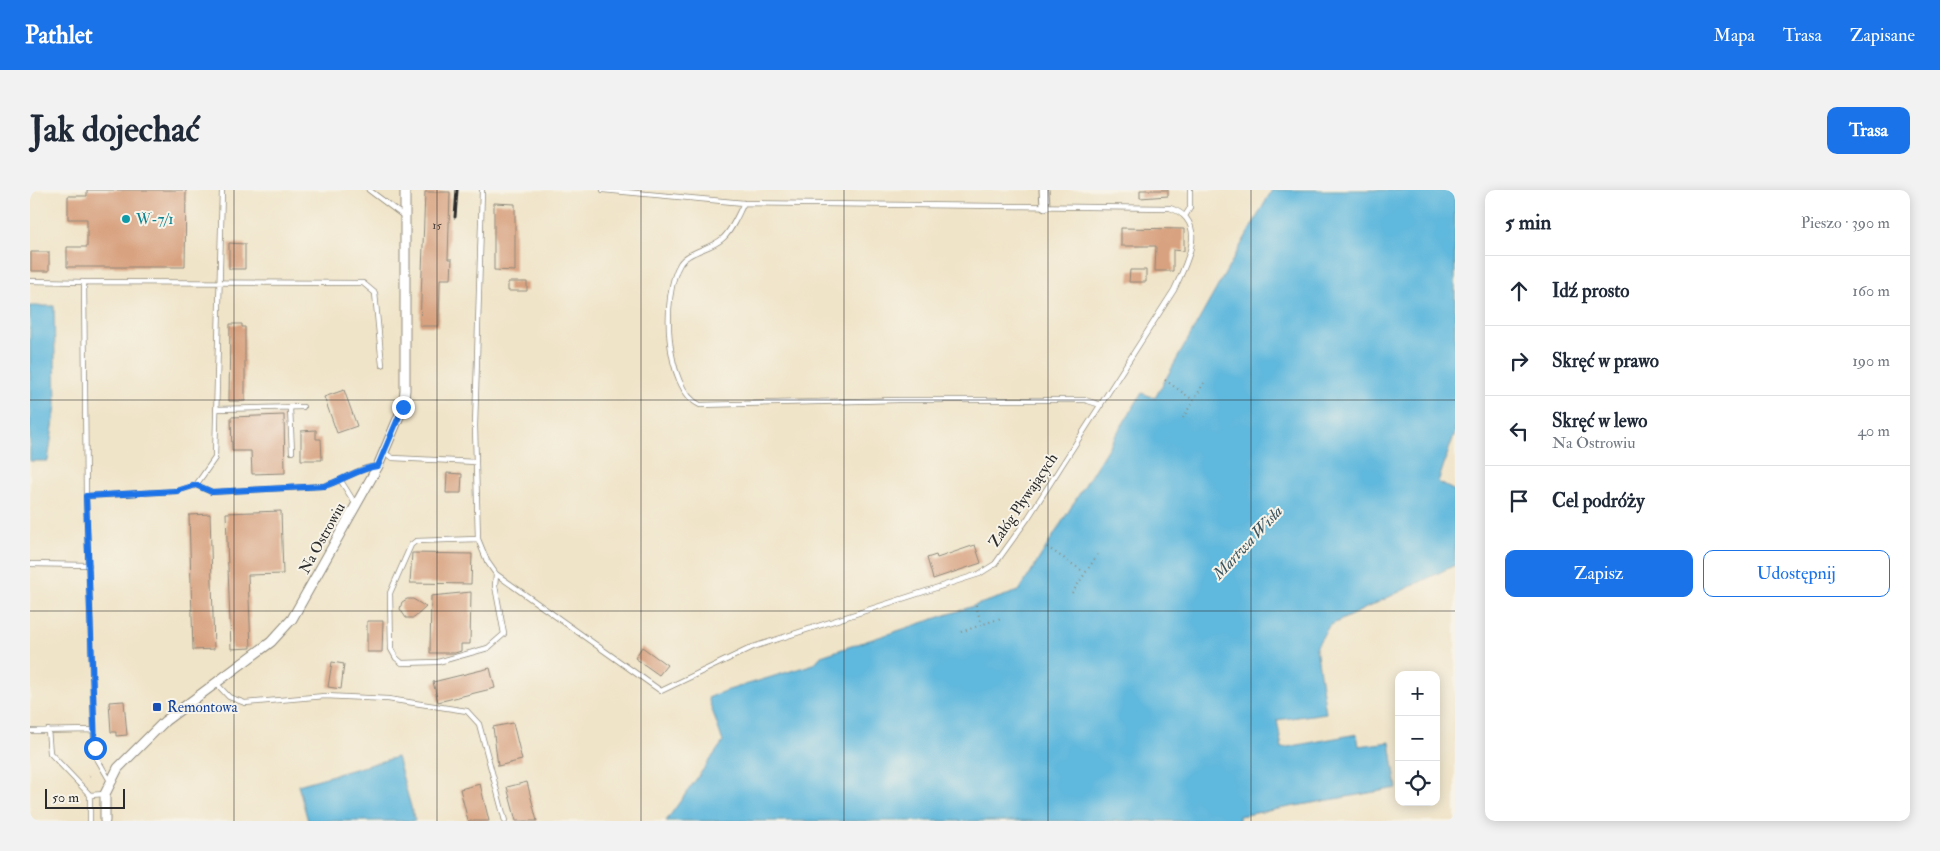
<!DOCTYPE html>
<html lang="pl">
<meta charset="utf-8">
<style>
body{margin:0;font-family:"IM FELL Double Pica",serif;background:#f2f2f3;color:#1f2937}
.controls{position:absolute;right:15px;bottom:15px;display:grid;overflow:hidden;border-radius:10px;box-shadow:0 2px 12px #0003}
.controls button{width:45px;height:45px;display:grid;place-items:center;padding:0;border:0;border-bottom:1px solid #e0e1e3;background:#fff;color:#1f2937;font:25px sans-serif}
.scale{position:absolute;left:15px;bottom:12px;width:80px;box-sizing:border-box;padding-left:5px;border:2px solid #2b2b2b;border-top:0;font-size:14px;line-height:18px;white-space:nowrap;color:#2b2b2b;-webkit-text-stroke:4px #f7f3e8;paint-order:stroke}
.stop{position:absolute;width:15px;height:15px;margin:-11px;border:4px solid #1a73e8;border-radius:50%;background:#fff}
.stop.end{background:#1a73e8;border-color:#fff;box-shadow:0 1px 5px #0008}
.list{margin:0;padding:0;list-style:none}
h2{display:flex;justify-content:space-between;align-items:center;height:65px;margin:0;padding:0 20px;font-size:21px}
h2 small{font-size:16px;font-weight:400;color:#747a83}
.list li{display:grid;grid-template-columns:32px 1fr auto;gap:15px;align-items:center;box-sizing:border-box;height:70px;padding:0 20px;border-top:1px solid #e0e1e3}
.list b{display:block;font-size:19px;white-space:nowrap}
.list p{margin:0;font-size:16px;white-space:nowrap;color:#747a83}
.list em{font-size:16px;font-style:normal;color:#747a83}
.actions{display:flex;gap:10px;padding:15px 20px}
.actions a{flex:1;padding:11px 0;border:1px solid #1a73e8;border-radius:10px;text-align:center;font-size:18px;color:#1a73e8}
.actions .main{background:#1a73e8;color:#fff}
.icon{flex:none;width:28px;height:28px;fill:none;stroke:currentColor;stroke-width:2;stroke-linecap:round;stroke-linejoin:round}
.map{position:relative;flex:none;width:1425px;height:631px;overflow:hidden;border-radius:10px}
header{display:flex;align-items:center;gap:30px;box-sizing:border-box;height:70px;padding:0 25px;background:#1a73e8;color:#fff}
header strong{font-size:24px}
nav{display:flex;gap:28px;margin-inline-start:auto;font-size:18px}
.intro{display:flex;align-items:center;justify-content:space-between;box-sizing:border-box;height:120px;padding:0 30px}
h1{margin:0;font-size:35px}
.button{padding:12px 22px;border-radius:10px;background:#1a73e8;color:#fff;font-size:18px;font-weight:700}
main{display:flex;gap:30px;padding:0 30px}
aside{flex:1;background:#fff;border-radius:10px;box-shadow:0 2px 12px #0003}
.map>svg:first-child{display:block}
.water{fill:#5fb8dd;stroke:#457284}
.building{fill:#d8a17f}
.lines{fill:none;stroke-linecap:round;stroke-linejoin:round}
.lane-casing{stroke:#8e887a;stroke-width:6}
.street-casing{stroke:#8e887a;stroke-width:11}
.path{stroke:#8e887a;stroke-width:2;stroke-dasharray:1 4;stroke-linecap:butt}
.lane{stroke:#fff;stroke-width:4.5}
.street{stroke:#fff;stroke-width:9}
.rail{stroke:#2b2b2b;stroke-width:3}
.route{stroke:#1a73e8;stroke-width:6}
.grid{fill:none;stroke:#2b2b2b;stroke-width:1;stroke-opacity:0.55}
.culture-dot{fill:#0f9aa8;stroke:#f7f3e8;stroke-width:2}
.transit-dot{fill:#1a4fb4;stroke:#f7f3e8;stroke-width:2}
.labels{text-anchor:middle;stroke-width:4;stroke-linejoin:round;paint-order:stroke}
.number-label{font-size:12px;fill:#564840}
.culture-label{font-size:15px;fill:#0d838f;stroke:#f7f3e8;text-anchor:start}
.street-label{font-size:15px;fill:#2b2b2b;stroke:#f7f3e8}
.transit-label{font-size:15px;fill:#164399;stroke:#f7f3e8;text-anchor:start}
.water-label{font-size:16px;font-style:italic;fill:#3b5560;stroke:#f7f3e8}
</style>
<header>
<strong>Pathlet</strong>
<nav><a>Mapa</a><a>Trasa</a><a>Zapisane</a></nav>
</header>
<div class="intro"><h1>Jak dojechać</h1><a class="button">Trasa</a></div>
<main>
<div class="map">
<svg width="1425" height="631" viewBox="0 0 1425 631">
<rect width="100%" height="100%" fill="#f7f3e8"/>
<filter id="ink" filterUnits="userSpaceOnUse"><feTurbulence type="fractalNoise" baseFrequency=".02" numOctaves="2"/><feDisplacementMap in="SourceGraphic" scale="10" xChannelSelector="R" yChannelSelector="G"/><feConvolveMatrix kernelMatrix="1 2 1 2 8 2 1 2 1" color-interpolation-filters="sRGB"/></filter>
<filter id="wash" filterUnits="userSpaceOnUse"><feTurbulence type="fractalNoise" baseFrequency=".0096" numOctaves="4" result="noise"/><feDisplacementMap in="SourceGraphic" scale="20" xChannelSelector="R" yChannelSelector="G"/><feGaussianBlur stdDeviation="1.12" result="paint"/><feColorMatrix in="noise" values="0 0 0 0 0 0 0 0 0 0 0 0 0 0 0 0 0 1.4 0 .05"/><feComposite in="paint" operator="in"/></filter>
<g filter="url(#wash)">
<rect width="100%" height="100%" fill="#f0e4c8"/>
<path class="water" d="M 1242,0 L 1425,0 L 1425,242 L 1408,292 L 1425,301 L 1425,375 L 1299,436 L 1286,457 L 1296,523 L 1247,530 L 1252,558 L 1327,544 L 1329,556 L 1360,552 L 1367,598 L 1209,626 L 1209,631 L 636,631 L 693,552 L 678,508 L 692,502 L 784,474 L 791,466 L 989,401 L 1112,203 L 1125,208 Z
M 0,116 L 24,116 L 26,216 L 18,271 L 0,271 Z
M 367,567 L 385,631 L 278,631 L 268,595 Z"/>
<g id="blocks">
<path class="building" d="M 57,0 L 156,0 L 155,77 L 37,77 L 37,57 L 57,57 L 57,29 L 38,29 L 38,6 L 57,6 Z
M 1110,0 L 1138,0 L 1138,6 L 1110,8 Z
M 395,2 L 420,2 L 418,69 L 422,69 L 421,89 L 410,89 L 409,136 L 390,136 Z
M 464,13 L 485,14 L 485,81 L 464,80 Z
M 1091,38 L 1154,39 L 1154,61 L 1143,60 L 1143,81 L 1125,81 L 1126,56 L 1091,56 Z
M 199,53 L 215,54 L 215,79 L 199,79 Z
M 1,62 L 19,62 L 19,81 L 1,81 Z
M 1100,80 L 1116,80 L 1116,92 L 1099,92 Z
M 478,92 L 497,92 L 497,101 L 478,101 Z
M 200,134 L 212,134 L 212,137 L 215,137 L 215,211 L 199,211 Z
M 314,200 L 327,236 L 307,243 L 294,207 Z
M 254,225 L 255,283 L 222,284 L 221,261 L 202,261 L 201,227 Z
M 286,240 L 286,249 L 291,249 L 292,270 L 271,270 L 271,241 Z
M 417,283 L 432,284 L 431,303 L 416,303 Z
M 251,321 L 253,384 L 218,385 L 221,458 L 201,459 L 196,323 Z
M 180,324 L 184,459 L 163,460 L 159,325 Z
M 945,355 L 951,373 L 903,389 L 897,368 L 906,365 L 907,368 Z
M 382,363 L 442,364 L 441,394 L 380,393 Z
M 441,402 L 440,454 L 431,454 L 431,461 L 425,463 L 400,463 L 401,406 Z
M 377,409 L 383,409 L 396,417 L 384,428 L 376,428 L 370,419 L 372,412 Z
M 337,431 L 353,431 L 352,462 L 337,462 Z
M 612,457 L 637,475 L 629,485 L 605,468 Z
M 302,472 L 314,474 L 311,499 L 298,497 Z
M 460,478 L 465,498 L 408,512 L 403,492 Z
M 94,511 L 97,545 L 86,546 L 86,542 L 81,542 L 79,512 Z
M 483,533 L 492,570 L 468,576 L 463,537 Z
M 497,592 L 507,631 L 486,631 L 477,597 Z
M 450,594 L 459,631 L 438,631 L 430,599 Z"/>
</g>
</g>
<g filter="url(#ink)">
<use href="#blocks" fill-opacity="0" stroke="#8e887a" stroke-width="1"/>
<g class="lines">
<defs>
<path id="lane" d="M 339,0 L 375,27
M 452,0 L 445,236 L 448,349 L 457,371 L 466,384 L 631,501 L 723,457 L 949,384 L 965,374 L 998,328 L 1144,100 C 1156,74 1180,31 1140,18 L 714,13 L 573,0
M 714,13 C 708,24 702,41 692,49 C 681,59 658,61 650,74 C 631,105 635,199 670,215 L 869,210 L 1055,210 L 1071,215
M 1155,26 L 1160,18 L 1160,0
M 0,91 L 54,92 L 56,306 L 64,540 L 65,565 L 80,591
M 54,92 L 333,93 L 345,103 L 352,175
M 260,218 L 262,262
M 186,219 L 273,217
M 354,263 L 363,268 L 446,272
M 311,291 L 326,315
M 166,295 L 182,302 L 294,296 C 312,291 330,277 347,276
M 56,306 L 147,301 L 166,295 L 185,268 L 192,0
M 448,349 L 386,351 L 381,355 L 360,403 L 361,459 L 366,468 L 372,473 L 408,472 L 458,458 L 474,444 L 465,396 L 466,384
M 0,374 L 59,375
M 186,493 L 199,507 L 215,513 L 295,506 L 358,509 L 437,521 L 449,534 L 475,631
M 18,540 L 20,563 L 60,605 L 60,631
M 0,541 L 64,540
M 60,605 L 75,604"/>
<path id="street" d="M 1014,0 L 1015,16
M 75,631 L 75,604 L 88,578 L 135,531 L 241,452 L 262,429 L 348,276 L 373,217 L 375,200 L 375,0"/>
</defs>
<use href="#lane" class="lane-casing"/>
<use href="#street" class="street-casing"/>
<path class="path" d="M 1135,190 L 1163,210
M 1153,228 L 1174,193
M 1017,357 L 1054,382
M 1042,403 L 1068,364
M 946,415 L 951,434
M 931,442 L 971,428
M 59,586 L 60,584"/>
<use href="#lane" class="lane"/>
<use href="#street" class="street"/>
<path class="rail" d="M 425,27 L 427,0"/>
</g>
</g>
<g class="lines" filter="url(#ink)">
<path class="route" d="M 65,558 L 56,306 L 147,301 L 166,295 L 182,302 L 294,296 C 312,291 329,278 348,276 L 373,217"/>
</g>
<path class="grid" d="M 204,0 L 204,631M 407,0 L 407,631M 611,0 L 611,631M 814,0 L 814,631M 1018,0 L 1018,631M 1221,0 L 1221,631M 0,210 L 1425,210M 0,421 L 1425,421"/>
<circle class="culture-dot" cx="96" cy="29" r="5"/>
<rect class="transit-dot" x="122" y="512" width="10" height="10" rx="2.5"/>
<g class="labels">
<g class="number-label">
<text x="407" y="39">15</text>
</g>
<g class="culture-label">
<text x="106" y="34">W-7/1</text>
</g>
<g class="street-label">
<text transform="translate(993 310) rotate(-56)" y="5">Załóg Pływających</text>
<text transform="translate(292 348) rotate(-61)" y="5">Na Ostrowiu</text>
</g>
<g class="transit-label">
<text x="137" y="522">Remontowa</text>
</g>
<g class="water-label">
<text transform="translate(1217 352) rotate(-47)" y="6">Martwa Wisła</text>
</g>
</g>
</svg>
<div class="controls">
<button>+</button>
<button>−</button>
<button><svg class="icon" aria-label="locate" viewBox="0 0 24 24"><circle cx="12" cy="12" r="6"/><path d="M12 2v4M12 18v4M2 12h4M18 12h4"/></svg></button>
</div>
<div class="scale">50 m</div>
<div class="stop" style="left:65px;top:558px"></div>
<div class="stop end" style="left:373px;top:217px"></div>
</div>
<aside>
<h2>5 min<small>Pieszo · 390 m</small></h2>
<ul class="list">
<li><svg class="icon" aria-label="ahead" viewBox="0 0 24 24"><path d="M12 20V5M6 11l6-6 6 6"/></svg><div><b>Idź prosto</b></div><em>160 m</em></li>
<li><svg class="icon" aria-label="right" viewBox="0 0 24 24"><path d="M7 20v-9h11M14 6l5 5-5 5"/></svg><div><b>Skręć w prawo</b></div><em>190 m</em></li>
<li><svg class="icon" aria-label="left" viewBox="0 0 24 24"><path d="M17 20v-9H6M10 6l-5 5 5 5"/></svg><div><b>Skręć w lewo</b><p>Na Ostrowiu</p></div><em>40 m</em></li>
<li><svg class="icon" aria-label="arrive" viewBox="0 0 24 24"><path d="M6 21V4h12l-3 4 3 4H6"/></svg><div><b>Cel podróży</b></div></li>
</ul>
<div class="actions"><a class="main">Zapisz</a><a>Udostępnij</a></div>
</aside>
</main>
